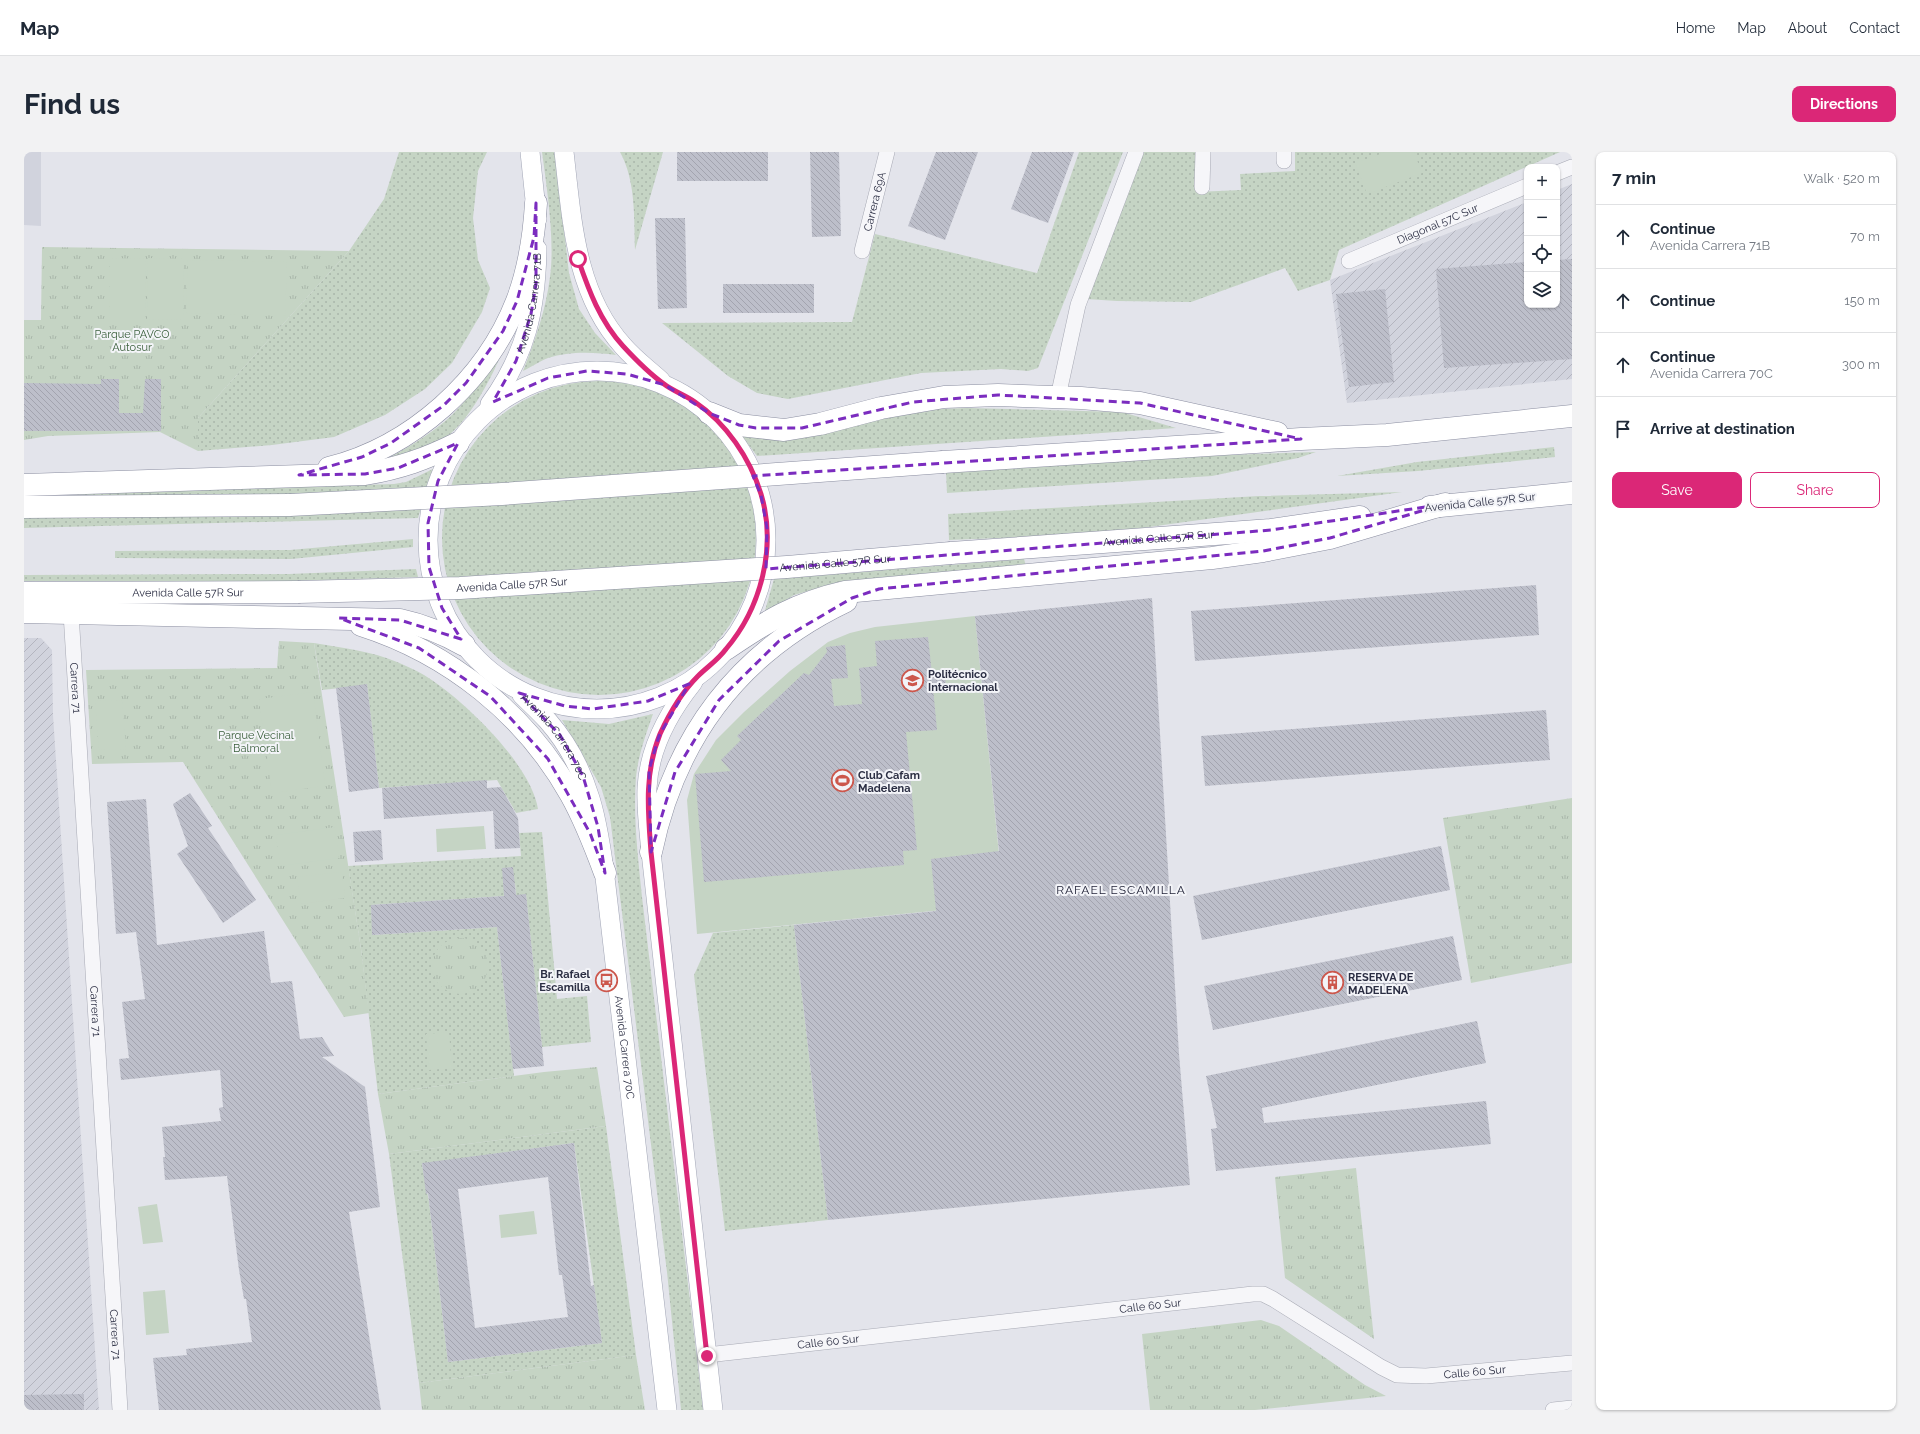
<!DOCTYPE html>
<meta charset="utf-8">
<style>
body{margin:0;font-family:Raleway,sans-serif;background:#f2f2f3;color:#1f2937}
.controls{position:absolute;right:12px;top:12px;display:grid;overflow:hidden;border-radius:8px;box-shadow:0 1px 3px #0004}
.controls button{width:36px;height:36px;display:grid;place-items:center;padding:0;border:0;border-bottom:1px solid #e0e1e3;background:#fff;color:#1f2937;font:20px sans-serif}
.stop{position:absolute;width:12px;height:12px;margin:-9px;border:3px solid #db2777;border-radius:50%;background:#fff}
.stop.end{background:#db2777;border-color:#fff;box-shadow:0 1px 4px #0008}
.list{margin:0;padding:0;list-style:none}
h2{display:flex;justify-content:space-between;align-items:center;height:52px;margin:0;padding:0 16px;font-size:17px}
h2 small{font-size:13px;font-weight:400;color:#747a83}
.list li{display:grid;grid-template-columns:26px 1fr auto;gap:12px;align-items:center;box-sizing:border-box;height:64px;padding:0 16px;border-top:1px solid #e0e1e3}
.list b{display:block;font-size:15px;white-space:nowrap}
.list p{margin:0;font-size:13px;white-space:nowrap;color:#747a83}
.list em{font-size:13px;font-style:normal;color:#747a83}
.actions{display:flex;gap:8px;padding:12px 16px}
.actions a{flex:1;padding:9px 0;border:1px solid #db2777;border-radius:8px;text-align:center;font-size:14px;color:#db2777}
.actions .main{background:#db2777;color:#fff}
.icon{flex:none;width:22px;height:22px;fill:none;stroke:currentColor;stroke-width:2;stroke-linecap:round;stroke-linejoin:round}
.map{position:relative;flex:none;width:1548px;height:1258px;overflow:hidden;border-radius:8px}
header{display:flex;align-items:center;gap:24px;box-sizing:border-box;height:56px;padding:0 20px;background:#fff;border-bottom:1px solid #e0e1e3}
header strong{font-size:19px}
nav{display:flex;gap:22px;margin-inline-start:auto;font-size:14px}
.intro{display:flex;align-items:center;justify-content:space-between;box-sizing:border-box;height:96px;padding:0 24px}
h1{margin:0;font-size:28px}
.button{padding:10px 18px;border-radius:8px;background:#db2777;color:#fff;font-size:14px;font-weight:700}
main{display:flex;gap:24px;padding:0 24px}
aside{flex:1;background:#fff;border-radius:8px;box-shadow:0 1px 3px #0004}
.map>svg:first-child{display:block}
.built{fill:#d1d3dd}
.industrial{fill:url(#industrial-furrows)}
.grass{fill:url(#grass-dots);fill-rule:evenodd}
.park{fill:url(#park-tufts)}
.garden{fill:#c5d4c4}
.building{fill:url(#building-back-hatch);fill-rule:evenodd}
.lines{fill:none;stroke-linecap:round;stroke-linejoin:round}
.minor-casing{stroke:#a8aab5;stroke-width:16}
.major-casing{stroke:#a2a6b6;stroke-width:20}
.highway-casing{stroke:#8b8ea1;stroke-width:23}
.minor{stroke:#f6f6f9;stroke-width:15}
.major{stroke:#fff;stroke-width:19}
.highway{stroke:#fff;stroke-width:22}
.highway-bridge-casing{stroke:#8b8ea1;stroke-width:23;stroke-linecap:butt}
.highway-bridge{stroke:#fff;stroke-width:22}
.route{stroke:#db2777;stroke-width:5}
.marked{fill:none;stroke:#7b2cbf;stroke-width:3;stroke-dasharray:8 5;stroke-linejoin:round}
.labels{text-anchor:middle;stroke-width:4;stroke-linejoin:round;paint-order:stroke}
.street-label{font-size:11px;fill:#2b2e43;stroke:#f3f4f8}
.park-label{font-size:11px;fill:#395e3a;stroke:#f3f4f8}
.poi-label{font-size:11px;font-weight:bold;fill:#2b2e43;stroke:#f3f4f8;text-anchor:start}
.neighbourhood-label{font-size:12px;letter-spacing:1px;fill:#1d1f34;stroke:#f3f4f8}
</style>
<header>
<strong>Map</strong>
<nav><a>Home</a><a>Map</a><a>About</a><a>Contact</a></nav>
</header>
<div class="intro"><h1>Find us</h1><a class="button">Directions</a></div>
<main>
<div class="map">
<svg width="1548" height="1258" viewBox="0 0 1548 1258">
<defs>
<pattern id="industrial-furrows" width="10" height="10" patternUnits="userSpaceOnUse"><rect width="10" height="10" fill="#d1d3dd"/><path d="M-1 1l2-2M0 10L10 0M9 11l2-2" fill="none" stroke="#b4b5bf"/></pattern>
<pattern id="grass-dots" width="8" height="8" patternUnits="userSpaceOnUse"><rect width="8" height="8" fill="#c5d4c4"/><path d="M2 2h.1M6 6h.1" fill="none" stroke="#a9b6aa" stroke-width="1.8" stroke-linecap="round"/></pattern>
<pattern id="park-tufts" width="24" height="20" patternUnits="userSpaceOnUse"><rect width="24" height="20" fill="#c5d4c4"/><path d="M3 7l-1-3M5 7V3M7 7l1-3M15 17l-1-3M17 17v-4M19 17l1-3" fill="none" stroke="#a9b6aa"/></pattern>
<pattern id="building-back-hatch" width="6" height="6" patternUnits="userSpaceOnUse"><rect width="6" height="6" fill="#bdbfca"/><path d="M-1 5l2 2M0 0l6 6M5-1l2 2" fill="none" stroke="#a3a4af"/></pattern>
</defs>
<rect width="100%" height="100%" fill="#e3e4eb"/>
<path class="built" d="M 0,0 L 17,0 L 17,74 L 0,73 Z"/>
<path class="industrial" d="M 1548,32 L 1548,227 L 1323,251 L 1306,128 L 1503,50 L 1503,153 L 1533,153 L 1533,38 Z
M 0,486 L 17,486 L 28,498 L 29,563 L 36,669 L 75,1258 L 0,1258 Z"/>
<path class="grass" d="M 375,0 L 463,0 L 454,19 L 449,66 L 454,108 L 466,136 L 458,160 L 428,211 L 401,237 L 361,263 L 310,285 L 248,293 L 174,299 L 174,266 L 325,99 L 360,47 Z
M 518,0 L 531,0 L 545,121 L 555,157 L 571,181 L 592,203 C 570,200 545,199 524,206 C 516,209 507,215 499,219 C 511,189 522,157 526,125 C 531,89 523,37 518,0 Z
M 596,0 L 639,0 L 611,98 C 610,66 612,29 596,0 Z
M 1055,0 L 1099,0 L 1014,216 L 1004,219 L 977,217 L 897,221 L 764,247 L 733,241 L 704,224 L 638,171 L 828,170 L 851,82 L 1013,121 Z
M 1120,0 L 1173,0 L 1172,40 L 1217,38 L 1216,22 L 1271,19 L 1271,0 L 1536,0 L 1315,98 L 1306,128 L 1274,139 L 1261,116 L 1167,150 L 1093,149 L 1062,147 Z
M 487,179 C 473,215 447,274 411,293 C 395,301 369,306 352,312 C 379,299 407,283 429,262 C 453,239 469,207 487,179 Z
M418 386a157 157 0 1 1 314 0a157 157 0 1 1-314 0Z
M 943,256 L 1098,260 L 1152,276 L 733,304 L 715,280 L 848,267 L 914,257 Z
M 1530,295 L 1531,305 L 1394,319 L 1313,324 L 1393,310 Z
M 1292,300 L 1274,306 L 1188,324 L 923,341 L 922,320 L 1115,306 Z
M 409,317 L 403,337 L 256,347 L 44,347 L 42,342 L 370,332 L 382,330 Z
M 1378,340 L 1074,382 L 925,388 L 924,362 L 1235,344 Z
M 397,356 L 394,366 L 0,376 L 0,364 Z
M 389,387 L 389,395 L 267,407 L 91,406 L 91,399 L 266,398 Z
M 1000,407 L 1002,414 L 802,434 L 770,443 L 740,462 L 750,427 Z
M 392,417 L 394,425 L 266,429 L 0,429 L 0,423 L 265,422 Z
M 290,491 C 318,496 347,499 373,510 C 382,514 392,518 400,523 C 438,546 507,612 514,657 L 492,661 L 473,628 L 355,636 L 343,533 L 298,538 Z
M 629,562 C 622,582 614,604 612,625 C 609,665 614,705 618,745 L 679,1258 L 657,1258 L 643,1120 L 586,665 L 577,635 L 538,568 L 585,572 Z
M 518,680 L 533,847 L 563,844 L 567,890 L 518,895 L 502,743 L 492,743 L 491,731 L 480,744 L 347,753 L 349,783 L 473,775 L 490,924 L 354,942 L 337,797 L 324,714 L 497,704 L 495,681 Z
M 770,773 L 804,1068 L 701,1079 L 670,823 L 689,781 Z
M 582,974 L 612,1203 L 395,1231 L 365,1002 ZM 550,991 L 578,1191 L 424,1210 L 405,1050 L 398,1012 Z"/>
<path class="park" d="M 18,95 L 325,99 L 174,266 L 174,299 L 136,280 L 24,284 L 0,288 L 0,168 L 17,168 Z
M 255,489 L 290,491 L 337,797 L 345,861 L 320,865 L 159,610 L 68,612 L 62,518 L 253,516 Z
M 1548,646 L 1548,811 L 1447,831 L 1419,666 Z
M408 814a28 28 0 1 1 56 0a28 28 0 1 1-56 0Z
M 573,915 L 582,974 L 365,1002 L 354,942 L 520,920 Z
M 1332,1016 L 1350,1187 L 1261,1126 L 1251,1025 Z
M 1237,1168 L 1255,1174 L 1341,1233 L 1362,1244 L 1231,1258 L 1126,1258 L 1118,1182 Z
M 612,1203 L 621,1258 L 398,1258 L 395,1231 Z"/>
<path class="garden" d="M 1362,0 L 1390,0 L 1398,21 L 1343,42 L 1331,11 Z
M 86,106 L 122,107 L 121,168 L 85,168 Z
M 124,106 L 160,107 L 159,168 L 123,167 Z
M 164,108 L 263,110 L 261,164 L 162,161 Z
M 951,464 L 980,752 L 673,782 L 663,648 L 670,622 L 692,588 L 720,560 L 766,519 L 804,490 L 826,481 L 851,475 Z
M 289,540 L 301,634 L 248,641 L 235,547 Z
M 98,548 L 102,597 L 75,598 L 71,549 Z
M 460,674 L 462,697 L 413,700 L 412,677 Z
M 311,675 L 315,706 L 256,714 L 252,683 Z
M 318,720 L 321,746 L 277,752 L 273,725 Z
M 425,880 L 428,916 L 405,918 L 402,882 Z
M 133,1052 L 139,1090 L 119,1092 L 114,1055 Z
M 510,1059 L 513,1082 L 477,1086 L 475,1063 Z
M 141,1138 L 145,1181 L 122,1183 L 119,1140 Z"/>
<path class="building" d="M 653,0 L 744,0 L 744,29 L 653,29 Z
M 786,0 L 815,0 L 817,84 L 788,85 Z
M 912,0 L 954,0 L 921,88 L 884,74 Z
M 1008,0 L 1050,0 L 1024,71 L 987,57 Z
M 631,66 L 661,66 L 663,156 L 634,157 Z
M 1548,107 L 1548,207 L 1420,216 L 1412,117 L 1503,110 L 1503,153 L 1533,153 L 1533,108 Z
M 699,132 L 790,132 L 790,161 L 699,161 Z
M 1361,137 L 1370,230 L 1325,235 L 1312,142 Z
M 77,227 L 95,227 L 95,261 L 119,261 L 121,227 L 137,227 L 137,279 L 0,279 L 0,231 L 77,232 Z
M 1512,433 L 1515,483 L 1171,509 L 1167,459 Z
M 1128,446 L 1155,902 L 1166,1033 L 804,1068 L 770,773 L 912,759 L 907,707 L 975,699 L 951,464 Z
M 904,485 L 908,522 L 921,521 L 922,535 L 909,536 L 913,578 L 882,580 L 893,698 L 879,699 L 880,713 L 680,730 L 671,622 L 707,619 L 697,608 L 717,588 L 713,584 L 780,521 L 785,523 L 803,500 L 802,495 L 821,493 L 824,526 L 807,527 L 810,554 L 838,552 L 835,516 L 853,514 L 851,489 Z
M 343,532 L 355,636 L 325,640 L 312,536 Z
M 1522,558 L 1526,608 L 1181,634 L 1177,584 Z
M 463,628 L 463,636 L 477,635 L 494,666 L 496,696 L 471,697 L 469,659 L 360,667 L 358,636 Z
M 166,641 L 188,674 L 184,676 L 232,748 L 199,771 L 153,702 L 164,694 L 149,652 Z
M 122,647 L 133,793 L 240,779 L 247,831 L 268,829 L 276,887 L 298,885 L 310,904 L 298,905 L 341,935 L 356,1055 L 325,1060 L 357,1258 L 135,1258 L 129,1206 L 163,1203 L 162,1197 L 228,1190 L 222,1147 L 220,1147 L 215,1118 L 203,1024 L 141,1028 L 139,1005 L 141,1005 L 138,975 L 197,969 L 195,956 L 199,955 L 196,918 L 97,928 L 95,907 L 105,906 L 98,850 L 121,847 L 112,780 L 92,782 L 83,650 Z
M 357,678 L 359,708 L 331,710 L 329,680 Z
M 1417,694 L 1426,738 L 1178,788 L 1169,744 Z
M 489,715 L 492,743 L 502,742 L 520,914 L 489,917 L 473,775 L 348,783 L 347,753 L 480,744 L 478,716 Z
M 1429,784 L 1438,828 L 1189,878 L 1180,834 Z
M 1453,869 L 1462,911 L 1238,956 L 1240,971 L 1462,949 L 1467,992 L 1192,1019 L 1187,977 L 1193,976 L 1182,924 Z
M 550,991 L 567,1134 L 570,1133 L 578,1191 L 424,1210 L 404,1041 L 402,1042 L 398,1011 ZM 524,1025 L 535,1123 L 538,1123 L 544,1165 L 451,1176 L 434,1037 Z
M 60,1242 L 60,1258 L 0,1258 L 0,1243 Z"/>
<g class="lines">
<defs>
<g id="minor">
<path d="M 1260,0 L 1260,9"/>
<path d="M 1533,21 L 1548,15"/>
<path d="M 1178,35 L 1179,0"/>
<path id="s1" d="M 838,99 L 863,0"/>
<path id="s2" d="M 1325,109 L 1503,34"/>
<path d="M 1034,245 L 1054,153 L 1112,0"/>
<path id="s3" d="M 47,461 L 96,1258"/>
<path id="s4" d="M 683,1203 L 1229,1142 L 1239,1142 L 1249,1147 L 1357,1215 L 1373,1223 L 1402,1224 L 1548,1211"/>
<path d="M 1529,1258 L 1548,1256"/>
</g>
<g id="major">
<path d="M 506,0 L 513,67"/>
<path d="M 540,0 C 548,68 551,141 599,194 C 610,207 625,218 637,229"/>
<circle cx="573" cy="388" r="169"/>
<path id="s5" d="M 466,252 C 502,203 512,157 513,97"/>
<path d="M 669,530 C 645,560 625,596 623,636 C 622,657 625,679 627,700 L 689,1258"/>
<path id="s6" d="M 498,543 C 507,552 516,560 524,569 C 566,617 575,673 582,734 L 643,1258"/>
</g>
<g id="highway">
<path d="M 685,261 L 715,273 L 760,278 L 796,272 L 857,256 L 920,245 L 974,243 L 1057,246 L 1116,251 L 1253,281"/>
<path d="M 919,310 L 1277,287 L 1363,283 L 1548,264"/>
<path d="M 305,316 C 388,295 462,229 493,149 C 505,117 510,85 512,51"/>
<path d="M 0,333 L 341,322 C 376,316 402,307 434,291"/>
<path d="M 0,355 L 266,353"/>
<path d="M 1406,355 L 1548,341"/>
<path id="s7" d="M 927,401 L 1247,378 L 1336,365"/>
<path id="s8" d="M 0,441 L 274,440"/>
<path d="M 0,460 L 376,468 C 399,473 419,481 440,493"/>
<path d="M 337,473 C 425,501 502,562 547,643 C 561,668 571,694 581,721"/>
<path d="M 702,497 C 743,469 772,451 821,440 L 1188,406 L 1239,399 L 1306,386 L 1421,352"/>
<path d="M 627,700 C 651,585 715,500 822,449"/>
</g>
</defs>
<use href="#minor" class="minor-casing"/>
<use href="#major" class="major-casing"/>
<use href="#highway" class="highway-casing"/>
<use href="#minor" class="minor"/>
<use href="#major" class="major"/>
<use href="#highway" class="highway"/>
<defs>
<g id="highway-bridge">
<path d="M 266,353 L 478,342 L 919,310"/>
<path id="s9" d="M 274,440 L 436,436 L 763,415 L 927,401"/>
</g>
</defs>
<use href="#highway-bridge" class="highway-bridge-casing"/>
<use href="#highway-bridge" class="highway-bridge"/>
</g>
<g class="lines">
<path class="route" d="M 554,107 C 565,139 576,169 599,194 C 611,207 626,222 640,232 C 649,239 661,243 671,250 C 702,271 726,306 737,342 C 753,395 737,456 702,497 C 694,508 683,515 674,524 C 658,540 645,562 636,582 C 620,621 624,660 627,700 L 683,1204"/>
</g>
<path class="marked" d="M 512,51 L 512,132 L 507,162 L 492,209 L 469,250 L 524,226 L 563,219 L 603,222 L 641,233 L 685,261 L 715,273 L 732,276 L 778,276 L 889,250 L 974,243 L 1116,251 L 1277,287 L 729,324 L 737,343 L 743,376 L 742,417 L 1247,378 L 1421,352 L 1306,386 L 1239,399 L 855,437 L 828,446 L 755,489 L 695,548 L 651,620 L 627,700 L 625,618 L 635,584 L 665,532 L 624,549 L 569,557 L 541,554 L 495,541 L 536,583 L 559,624 L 574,675 L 581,721 L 566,681 L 524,607 L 466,544 L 395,496 L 315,466 L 376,468 L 437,487 L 418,456 L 405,415 L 404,371 L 414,329 L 434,291 L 374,316 L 341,322 L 275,323 L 338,305 L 367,291 L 419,254 L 442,231 L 479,179 L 493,149 L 510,85 Z"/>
<defs>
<symbol id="university-ring" viewBox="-11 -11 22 22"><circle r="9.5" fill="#f3f4f8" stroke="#cc574c" stroke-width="1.5"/><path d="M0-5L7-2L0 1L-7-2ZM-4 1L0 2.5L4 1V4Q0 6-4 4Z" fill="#cc574c"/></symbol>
<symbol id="stadium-ring" viewBox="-11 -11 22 22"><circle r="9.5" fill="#f3f4f8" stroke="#cc574c" stroke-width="1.5"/><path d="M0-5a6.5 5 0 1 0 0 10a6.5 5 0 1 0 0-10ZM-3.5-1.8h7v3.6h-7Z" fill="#cc574c"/></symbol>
<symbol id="bus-ring" viewBox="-11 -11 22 22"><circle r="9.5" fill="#f3f4f8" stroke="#cc574c" stroke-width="1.5"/><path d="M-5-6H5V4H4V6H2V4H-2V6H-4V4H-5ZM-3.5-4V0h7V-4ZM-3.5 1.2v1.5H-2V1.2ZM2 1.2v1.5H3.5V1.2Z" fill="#cc574c"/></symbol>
<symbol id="building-ring" viewBox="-11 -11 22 22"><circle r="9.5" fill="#f3f4f8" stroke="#cc574c" stroke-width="1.5"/><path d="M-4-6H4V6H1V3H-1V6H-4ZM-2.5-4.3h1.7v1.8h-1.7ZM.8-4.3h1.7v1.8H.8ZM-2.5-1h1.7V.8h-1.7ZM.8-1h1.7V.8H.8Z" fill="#cc574c"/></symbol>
</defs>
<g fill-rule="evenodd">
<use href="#university-ring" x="876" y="516" width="25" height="25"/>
<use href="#stadium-ring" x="806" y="616" width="25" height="25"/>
<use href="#bus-ring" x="570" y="816" width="25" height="25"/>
<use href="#building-ring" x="1296" y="818" width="25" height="25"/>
</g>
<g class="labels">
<g class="street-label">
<text dy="4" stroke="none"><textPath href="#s1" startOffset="51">Carrera 69A</textPath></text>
<text dy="4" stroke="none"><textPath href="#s2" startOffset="96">Diagonal 57C Sur</textPath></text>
<text dy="4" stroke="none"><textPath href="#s5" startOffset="110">Avenida Carrera 71B</textPath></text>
<text transform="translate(1456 350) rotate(-6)" y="4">Avenida Calle 57R Sur</text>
<text dy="4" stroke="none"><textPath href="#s7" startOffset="208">Avenida Calle 57R Sur</textPath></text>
<text dy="4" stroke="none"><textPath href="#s9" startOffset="538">Avenida Calle 57R Sur</textPath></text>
<text dy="4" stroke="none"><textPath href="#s9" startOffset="214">Avenida Calle 57R Sur</textPath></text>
<text dy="4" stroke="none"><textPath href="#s8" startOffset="164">Avenida Calle 57R Sur</textPath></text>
<text dy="4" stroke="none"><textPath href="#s3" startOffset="75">Carrera 71</textPath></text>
<text dy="4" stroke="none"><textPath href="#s6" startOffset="53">Avenida Carrera 70C</textPath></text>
<text dy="4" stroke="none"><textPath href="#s3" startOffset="399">Carrera 71</textPath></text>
<text dy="4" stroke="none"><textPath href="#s6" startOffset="377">Avenida Carrera 70C</textPath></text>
<text dy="4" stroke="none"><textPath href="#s4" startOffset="446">Calle 60 Sur</textPath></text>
<text dy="4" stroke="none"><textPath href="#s3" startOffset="723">Carrera 71</textPath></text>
<text dy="4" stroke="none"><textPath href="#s4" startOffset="122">Calle 60 Sur</textPath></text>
<text dy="4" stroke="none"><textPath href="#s4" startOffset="794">Calle 60 Sur</textPath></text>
</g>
<g class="park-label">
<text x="108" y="186">Parque PAVCO<tspan x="108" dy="13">Autosur</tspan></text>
<text x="232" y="587">Parque Vecinal<tspan x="232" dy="13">Balmoral</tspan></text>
</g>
<g class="poi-label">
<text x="904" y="526">Politécnico<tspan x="904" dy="13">Internacional</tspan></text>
<text x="834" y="627">Club Cafam<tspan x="834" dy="13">Madelena</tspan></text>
<text x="566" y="826" text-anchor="end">Br. Rafael<tspan x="566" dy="13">Escamilla</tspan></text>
<text x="1324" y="829">RESERVA DE<tspan x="1324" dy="13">MADELENA</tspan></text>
</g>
<g class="neighbourhood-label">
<text x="1097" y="742">RAFAEL ESCAMILLA</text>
</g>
</g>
</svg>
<div class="controls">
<button>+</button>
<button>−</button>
<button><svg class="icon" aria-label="locate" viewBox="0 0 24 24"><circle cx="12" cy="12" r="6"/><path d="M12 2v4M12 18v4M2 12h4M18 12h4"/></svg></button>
<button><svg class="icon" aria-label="layers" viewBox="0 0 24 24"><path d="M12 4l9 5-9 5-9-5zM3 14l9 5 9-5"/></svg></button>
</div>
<div class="stop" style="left:554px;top:107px"></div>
<div class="stop end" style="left:683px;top:1204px"></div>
</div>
<aside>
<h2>7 min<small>Walk · 520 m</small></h2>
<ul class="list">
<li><svg class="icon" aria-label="ahead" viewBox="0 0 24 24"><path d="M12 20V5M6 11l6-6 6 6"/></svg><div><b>Continue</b><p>Avenida Carrera 71B</p></div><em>70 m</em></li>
<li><svg class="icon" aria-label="ahead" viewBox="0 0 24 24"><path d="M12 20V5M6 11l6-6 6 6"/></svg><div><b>Continue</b></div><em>150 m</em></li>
<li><svg class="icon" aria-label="ahead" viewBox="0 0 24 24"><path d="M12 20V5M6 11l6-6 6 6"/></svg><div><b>Continue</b><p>Avenida Carrera 70C</p></div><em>300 m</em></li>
<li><svg class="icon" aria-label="arrive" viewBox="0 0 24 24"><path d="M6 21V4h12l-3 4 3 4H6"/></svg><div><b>Arrive at destination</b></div></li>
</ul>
<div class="actions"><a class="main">Save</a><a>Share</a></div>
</aside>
</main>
